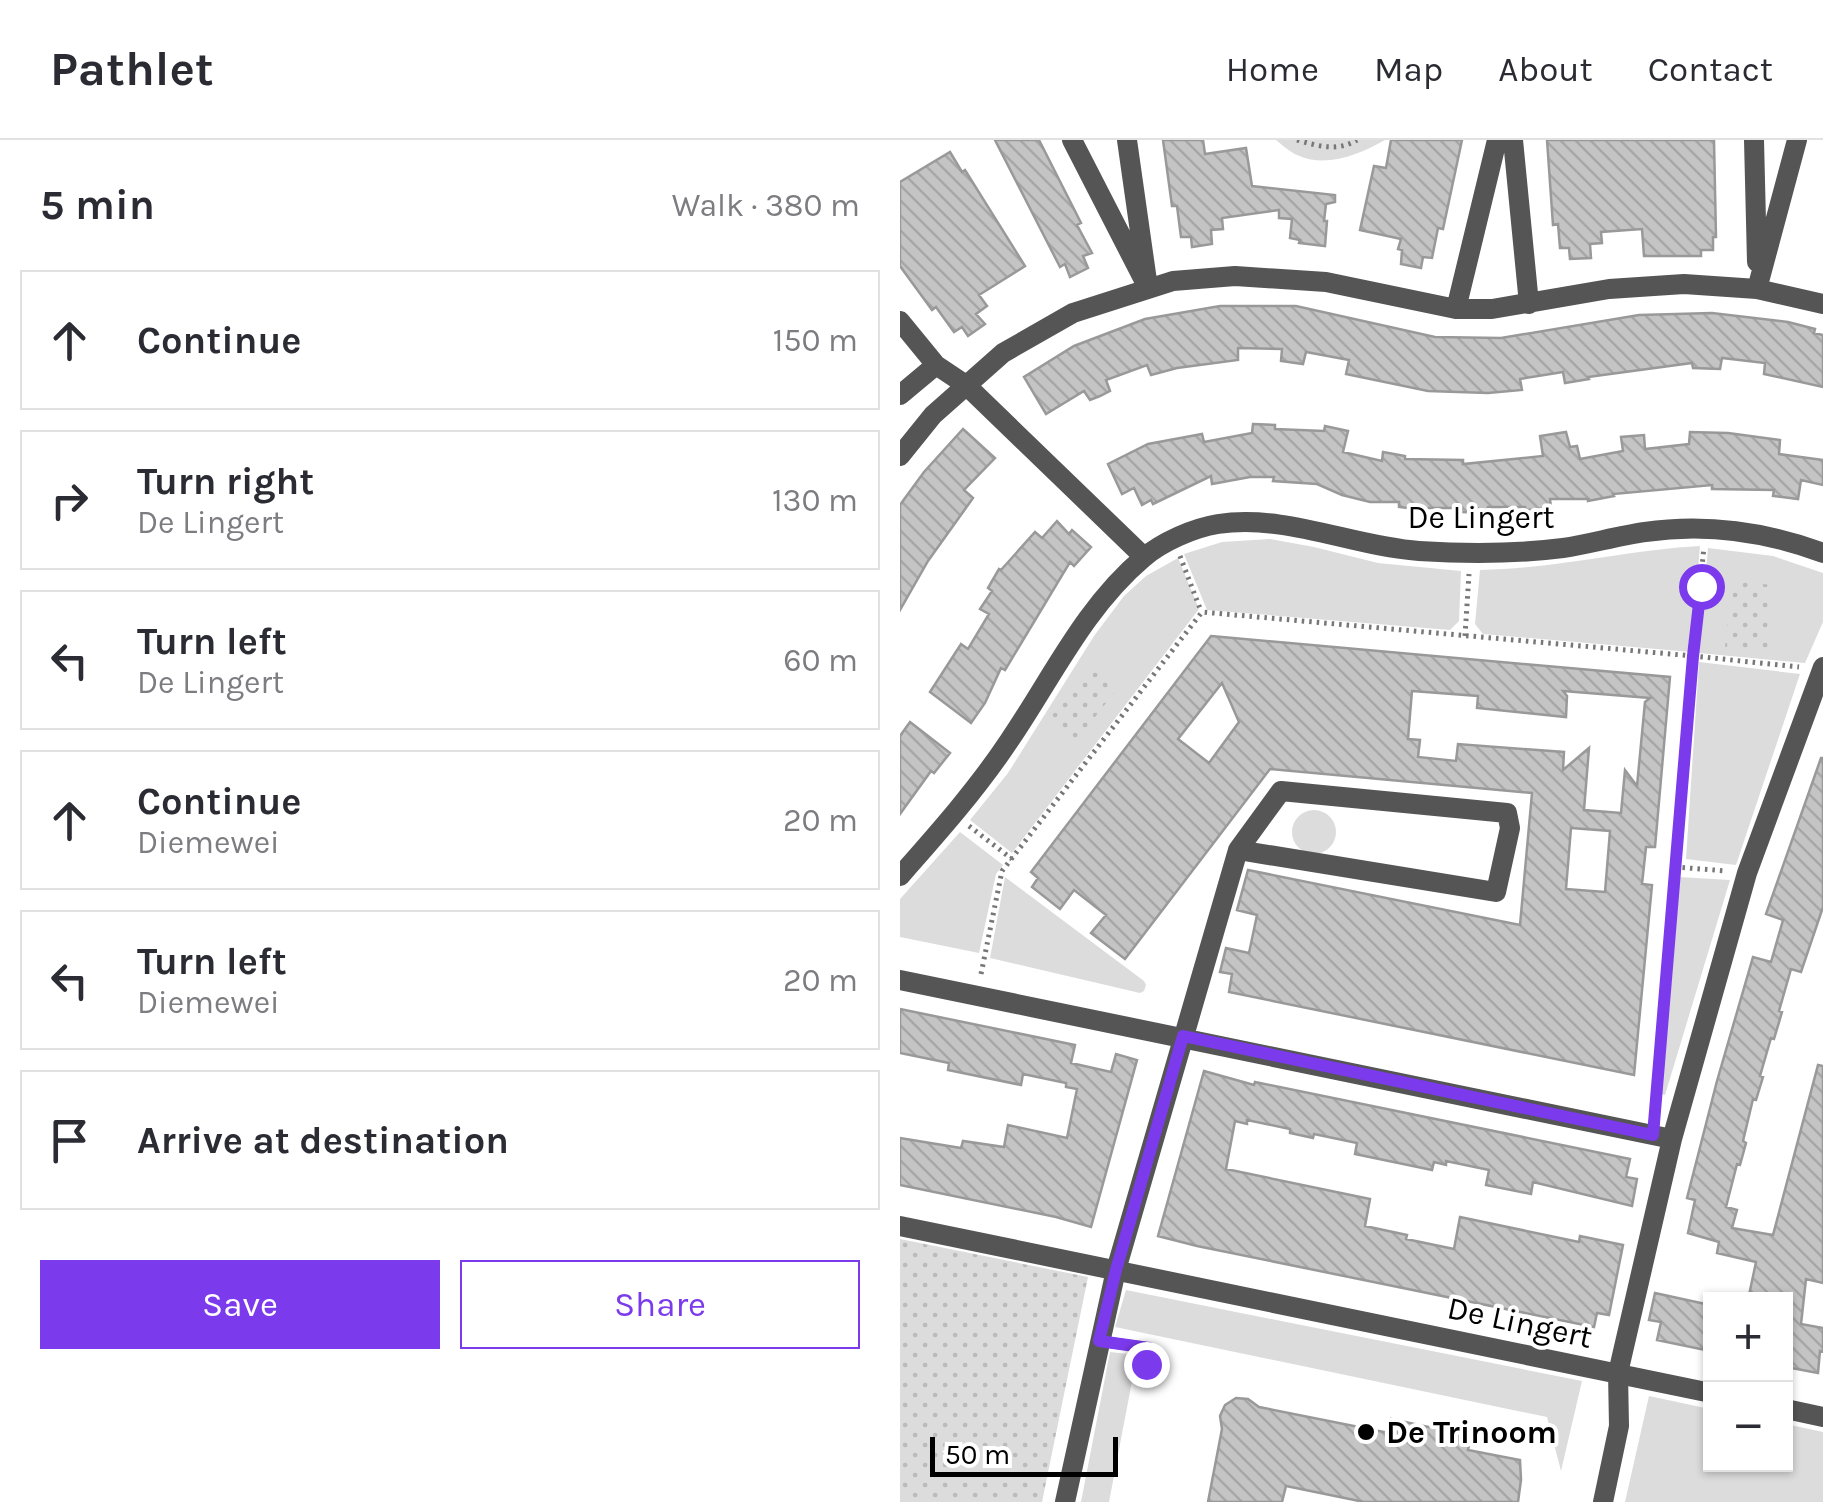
<!DOCTYPE html>
<meta charset="utf-8">
<style>
body{margin:0;font-family:Karla,sans-serif;background:#f2f2f3;color:#2b2b33}
.controls{position:absolute;right:30px;bottom:30px;display:grid;overflow:hidden;border-radius:0px;box-shadow:0 2px 8px #0004}
.controls button{width:90px;height:90px;display:grid;place-items:center;padding:0;border:0;border-bottom:2px solid #e1e1e2;background:#fff;color:#2b2b33;font:50px sans-serif}
.scale{position:absolute;left:30px;bottom:25px;width:188px;box-sizing:border-box;padding-left:10px;border:5px solid #000;border-top:0;font-size:28px;line-height:35px;white-space:nowrap;color:#000;-webkit-text-stroke:8px #fff;paint-order:stroke}
.stop{position:absolute;width:30px;height:30px;margin:-22px;border:8px solid #7c3aed;border-radius:50%;background:#fff}
.stop.end{background:#7c3aed;border-color:#fff;box-shadow:0 2px 10px #0008}
.list{margin:0;padding:0;list-style:none}
h2{display:flex;justify-content:space-between;align-items:center;height:130px;margin:0;padding:0 40px;font-size:42px}
h2 small{font-size:32px;font-weight:400;color:#7c7c81}
.list li{display:grid;grid-template-columns:65px 1fr auto;gap:30px;align-items:center;box-sizing:border-box;height:140px;margin:0 20px 20px;padding:0 20px;border:2px solid #e1e1e2;border-radius:0px}
.list b{display:block;font-size:38px;white-space:nowrap}
.list p{margin:0;font-size:32px;white-space:nowrap;color:#7c7c81}
.list em{font-size:32px;font-style:normal;color:#7c7c81}
.actions{display:flex;gap:20px;padding:30px 40px}
.actions a{flex:1;padding:22px 0;border:2px solid #7c3aed;border-radius:0px;text-align:center;font-size:35px;color:#7c3aed}
.actions .main{background:#7c3aed;color:#fff}
.icon{flex:none;width:55px;height:55px;fill:none;stroke:currentColor;stroke-width:2;stroke-linecap:round;stroke-linejoin:round}
.map{position:relative;flex:none;width:923px;height:1362px;overflow:hidden}
header{display:flex;align-items:center;gap:60px;box-sizing:border-box;height:140px;padding:0 50px;background:#fff;border-bottom:2px solid #e1e1e2}
header strong{font-size:48px}
nav{display:flex;gap:55px;margin-inline-start:auto;font-size:35px}
main{display:flex}
aside{flex:1;background:#fff}
.map>svg:first-child{display:block}
.green{fill:#dcdcdc}
.park{fill:url(#park-dots)}
.building{fill:url(#building-back-hatch);stroke:#999;stroke-width:2.5;fill-rule:evenodd}
.lines{fill:none;stroke-linecap:round;stroke-linejoin:round}
.path{stroke:#777;stroke-width:5;stroke-dasharray:2.5 5;stroke-linecap:butt}
.service{stroke:#555;stroke-width:11}
.minor{stroke:#555;stroke-width:20}
.route{stroke:#7c3aed;stroke-width:12}
.poi-dot{fill:#000;stroke:#fff;stroke-width:4}
.labels{text-anchor:middle;stroke-width:8;stroke-linejoin:round;paint-order:stroke}
.street-label{font-size:32px;fill:#000;stroke:#fff}
.poi-label{font-size:32px;font-weight:bold;fill:#000;stroke:#fff;text-anchor:start}
</style>
<header>
<strong>Pathlet</strong>
<nav><a>Home</a><a>Map</a><a>About</a><a>Contact</a></nav>
</header>
<main>
<aside>
<h2>5 min<small>Walk · 380 m</small></h2>
<ul class="list">
<li><svg class="icon" aria-label="ahead" viewBox="0 0 24 24"><path d="M12 20V5M6 11l6-6 6 6"/></svg><div><b>Continue</b></div><em>150 m</em></li>
<li><svg class="icon" aria-label="right" viewBox="0 0 24 24"><path d="M7 20v-9h11M14 6l5 5-5 5"/></svg><div><b>Turn right</b><p>De Lingert</p></div><em>130 m</em></li>
<li><svg class="icon" aria-label="left" viewBox="0 0 24 24"><path d="M17 20v-9H6M10 6l-5 5 5 5"/></svg><div><b>Turn left</b><p>De Lingert</p></div><em>60 m</em></li>
<li><svg class="icon" aria-label="ahead" viewBox="0 0 24 24"><path d="M12 20V5M6 11l6-6 6 6"/></svg><div><b>Continue</b><p>Diemewei</p></div><em>20 m</em></li>
<li><svg class="icon" aria-label="left" viewBox="0 0 24 24"><path d="M17 20v-9H6M10 6l-5 5 5 5"/></svg><div><b>Turn left</b><p>Diemewei</p></div><em>20 m</em></li>
<li><svg class="icon" aria-label="arrive" viewBox="0 0 24 24"><path d="M6 21V4h12l-3 4 3 4H6"/></svg><div><b>Arrive at destination</b></div></li>
</ul>
<div class="actions"><a class="main">Save</a><a>Share</a></div>
</aside>
<div class="map">
<svg width="923" height="1362" viewBox="0 0 923 1362">
<defs>
<pattern id="park-dots" width="8" height="8" patternUnits="userSpaceOnUse" patternTransform="scale(2.5)"><rect width="8" height="8" fill="#dcdcdc"/><path d="M2 2h.1M6 6h.1" fill="none" stroke="#bbb" stroke-width="1.8" stroke-linecap="round"/></pattern>
<pattern id="building-back-hatch" width="6" height="6" patternUnits="userSpaceOnUse" patternTransform="scale(2.5)"><rect width="6" height="6" fill="#c4c4c4"/><path d="M-1 5l2 2M0 0l6 6M5-1l2 2" fill="none" stroke="#a7a7a7"/></pattern>
</defs>
<rect width="100%" height="100%" fill="#fff"/>
<path class="green" d="M 376,0 L 485,0 C 460,14 426,29 397,15 C 390,12 382,5 376,0 Z
M 370,399 L 414,407 L 478,423 L 561,431 L 559,481 L 550,490 L 307,470 L 284,414 L 322,402 Z
M 800,406 L 791,512 L 583,494 L 575,484 L 580,430 C 654,429 726,410 800,406 Z
M 808,408 L 873,416 L 923,433 L 923,482 L 905,523 L 799,513 Z
M 278,418 L 299,469 L 112,713 L 70,680 L 108,633 L 194,496 L 224,456 L 246,436 Z
M 799,522 L 900,534 L 836,725 L 786,719 Z
M392 692a22 22 0 1 1 44 0a22 22 0 1 1-44 0Z
M 60,692 L 103,725 L 96,734 L 79,813 L 0,797 L 0,759 Z
M 105,737 L 244,841 L 246,845 L 244,851 L 240,853 L 90,818 Z
M 779,737 L 830,740 L 765,955 L 761,954 Z
M 226,1150 L 682,1241 L 661,1331 L 647,1277 L 215,1187 Z
M 210,1212 L 237,1215 L 209,1362 L 181,1362 Z
M 749,1256 L 810,1269 L 811,1324 L 886,1324 L 886,1284 L 923,1292 L 923,1362 L 725,1362 Z"/>
<path class="park" d="M 831,441 L 873,445 L 868,511 L 825,507 Z
M 191,527 L 218,548 L 176,601 L 149,579 Z
M 0,1099 L 188,1137 L 142,1362 L 0,1362 Z"/>
<path class="building" d="M 95,0 L 139,0 L 181,83 L 177,85 L 192,113 L 183,116 L 188,128 L 170,137 L 165,124 L 160,127 Z
M 263,0 L 303,0 L 305,14 L 346,8 L 352,46 L 435,55 L 435,62 L 426,64 L 424,81 L 427,81 L 425,106 L 399,103 L 400,100 L 390,98 L 392,79 L 379,78 L 379,70 L 322,78 L 323,89 L 311,90 L 312,104 L 292,107 L 291,97 L 281,97 L 277,66 L 272,66 Z
M 491,0 L 562,0 L 543,89 L 538,88 L 532,118 L 523,117 L 521,128 L 501,124 L 502,110 L 498,109 L 501,99 L 460,90 L 474,26 L 486,28 Z
M 647,0 L 814,0 L 816,97 L 813,97 L 813,110 L 801,110 L 801,116 L 744,116 L 742,89 L 701,92 L 702,103 L 690,104 L 691,118 L 670,119 L 669,108 L 660,108 L 658,84 L 653,85 Z
M 50,12 L 62,32 L 65,30 L 125,126 L 79,155 L 87,166 L 76,174 L 85,184 L 68,196 L 62,187 L 54,192 L 36,167 L 32,170 L 0,126 L 0,42 Z
M 320,166 L 396,166 L 535,197 L 601,198 L 739,175 L 812,173 L 888,182 L 915,189 L 914,193 L 923,195 L 923,247 L 864,234 L 865,223 L 822,218 L 820,229 L 793,228 L 792,223 L 688,237 L 689,239 L 665,243 L 663,232 L 620,239 L 622,250 L 588,253 L 528,251 L 446,234 L 449,220 L 406,212 L 403,224 L 381,221 L 382,209 L 338,208 L 338,220 L 277,228 L 251,235 L 247,225 L 206,240 L 210,251 L 200,256 L 190,260 L 184,251 L 146,274 L 124,237 L 174,206 L 245,179 Z
M 353,284 L 375,285 L 375,289 L 424,291 L 425,286 L 448,291 L 443,312 L 482,321 L 483,312 L 505,316 L 505,319 L 563,320 L 563,324 L 643,316 L 640,296 L 666,292 L 670,307 L 677,306 L 680,319 L 723,311 L 721,297 L 744,295 L 745,309 L 789,304 L 790,292 L 828,293 L 880,300 L 879,314 L 923,320 L 923,345 L 901,340 L 898,359 L 873,356 L 874,350 L 812,349 L 812,345 L 713,354 L 714,356 L 688,361 L 688,359 L 650,359 L 651,368 L 626,370 L 625,367 L 588,367 L 587,373 L 562,372 L 562,368 L 524,368 L 524,370 L 499,367 L 499,362 L 470,362 L 442,355 L 417,344 L 373,341 L 374,337 L 350,337 L 312,344 L 311,336 L 253,364 L 251,360 L 242,365 L 234,348 L 222,354 L 208,324 L 248,304 L 302,294 L 304,302 L 352,293 Z
M 63,289 L 95,318 L 64,350 L 73,358 L 28,421 L 0,470 L 0,365 L 24,332 Z
M 157,381 L 169,394 L 172,390 L 191,407 L 174,426 L 170,422 L 105,530 L 101,528 L 85,563 L 71,583 L 30,552 L 61,504 L 68,509 L 89,474 L 80,469 L 92,451 L 88,448 L 99,429 L 101,430 L 135,392 L 142,398 Z
M 311,496 L 770,537 L 755,707 L 746,707 L 742,744 L 752,745 L 734,935 L 329,852 L 332,834 L 320,832 L 326,808 L 349,813 L 357,775 L 337,770 L 348,730 L 620,785 L 632,653 L 370,629 L 225,819 L 191,793 L 206,775 L 174,750 L 160,769 L 132,747 L 138,738 L 131,732 ZM 322,543 L 339,582 L 309,623 L 278,599 ZM 512,551 L 578,556 L 577,568 L 666,577 L 667,556 L 663,551 L 750,558 L 745,562 L 737,646 L 725,630 L 721,673 L 684,670 L 689,608 L 663,630 L 664,612 L 558,604 L 556,621 L 518,617 L 520,600 L 508,599 ZM 671,688 L 710,691 L 705,752 L 666,749 Z
M 10,582 L 50,613 L 34,633 L 31,631 L 0,674 L 0,596 Z
M 921,618 L 923,618 L 923,767 L 901,832 L 891,829 L 879,871 L 882,872 L 874,899 L 871,898 L 860,936 L 863,937 L 856,960 L 853,959 L 843,1001 L 846,1003 L 840,1025 L 837,1024 L 826,1067 L 837,1070 L 832,1088 L 873,1095 L 918,925 L 923,926 L 923,1143 L 906,1139 L 901,1184 L 923,1188 L 923,1212 L 920,1211 L 918,1233 L 886,1227 L 886,1160 L 848,1160 L 856,1122 L 817,1113 L 819,1102 L 788,1093 L 795,1060 L 787,1058 L 817,941 L 853,817 L 871,822 L 883,780 L 866,774 Z
M 0,869 L 175,905 L 171,923 L 211,932 L 216,914 L 237,920 L 191,1087 L 156,1077 L 0,1045 L 0,998 L 61,1008 L 63,1001 L 104,1007 L 108,985 L 167,998 L 177,949 L 166,947 L 166,943 L 123,934 L 121,945 L 48,930 L 49,923 L 0,913 Z
M 304,931 L 354,945 L 355,942 L 730,1019 L 726,1037 L 737,1039 L 732,1066 L 633,1042 L 631,1054 L 586,1045 L 589,1030 L 546,1021 L 546,1025 L 534,1022 L 532,1030 L 455,1014 L 457,1003 L 414,994 L 413,998 L 390,993 L 390,989 L 347,980 L 347,984 L 335,981 L 326,1029 L 470,1059 L 465,1086 L 507,1095 L 506,1099 L 554,1109 L 560,1077 L 679,1102 L 680,1096 L 723,1105 L 709,1175 L 697,1173 L 694,1187 L 297,1106 L 258,1096 Z
M 755,1153 L 810,1165 L 810,1211 L 757,1200 L 761,1182 L 749,1180 Z
M 336,1258 L 348,1259 L 359,1267 L 489,1293 L 491,1279 L 571,1296 L 568,1310 L 620,1320 L 621,1340 L 618,1362 L 464,1362 L 386,1346 L 382,1362 L 308,1362 L 322,1289 L 320,1276 L 325,1265 Z"/>
<g class="lines">
<path class="path" d="M 397,0 C 418,6 437,12 457,0
M 280,416 L 301,471
M 565,496 L 569,434
M 69,686 L 112,719
M 775,727 L 827,731
M 81,834 L 102,731 L 302,472 L 793,516 L 804,407
M 755,972 L 793,516 L 899,527"/>
<path class="service" d="M 199,1201 L 249,1208 L 246,1223"/>
<path class="minor" d="M 172,0 L 248,148 L 227,0
M 613,0 L 629,164
M 854,0 L 857,122
M 857,149 L 897,0
M 556,169 L 597,0
M 0,181 L 36,225 L 66,245 L 244,417
M 0,255 L 36,225
M 0,316 L 33,275 L 103,213 L 173,173 L 273,141 L 335,136 L 426,142 L 556,169 L 592,169 L 709,149 L 784,144 L 857,149 L 923,164
M 0,736 C 39,692 77,649 109,601 C 152,538 184,468 243,418 C 262,402 293,388 318,384 C 387,374 451,406 519,411 C 566,414 616,414 663,408 C 690,404 717,396 745,392 C 805,383 867,392 923,413
M 0,840 L 772,999
M 0,1086 L 811,1253
M 886,1269 L 923,1277
M 165,1362 L 216,1130 L 338,710 L 596,752 L 610,688 L 607,673 L 381,651 L 338,710
M 703,1362 L 719,1286 L 718,1233 L 772,999 L 847,733 L 923,527"/>
</g>
<g class="lines">
<path class="route" d="M 246,1224 L 249,1208 L 199,1201 L 216,1130 L 283,896 L 753,995 L 793,516 L 801,446"/>
</g>
<circle class="poi-dot" cx="466" cy="1292" r="10"/>
<g class="labels">
<g class="street-label">
<text x="581" y="388">De Lingert</text>
<text transform="translate(620 1182) rotate(12)" y="11">De Lingert</text>
</g>
<g class="poi-label">
<text x="486" y="1303">De Trinoom</text>
</g>
</g>
</svg>
<div class="controls">
<button>+</button>
<button>−</button>
</div>
<div class="scale">50 m</div>
<div class="stop" style="left:801px;top:446px"></div>
<div class="stop end" style="left:246px;top:1224px"></div>
</div>
</main>
